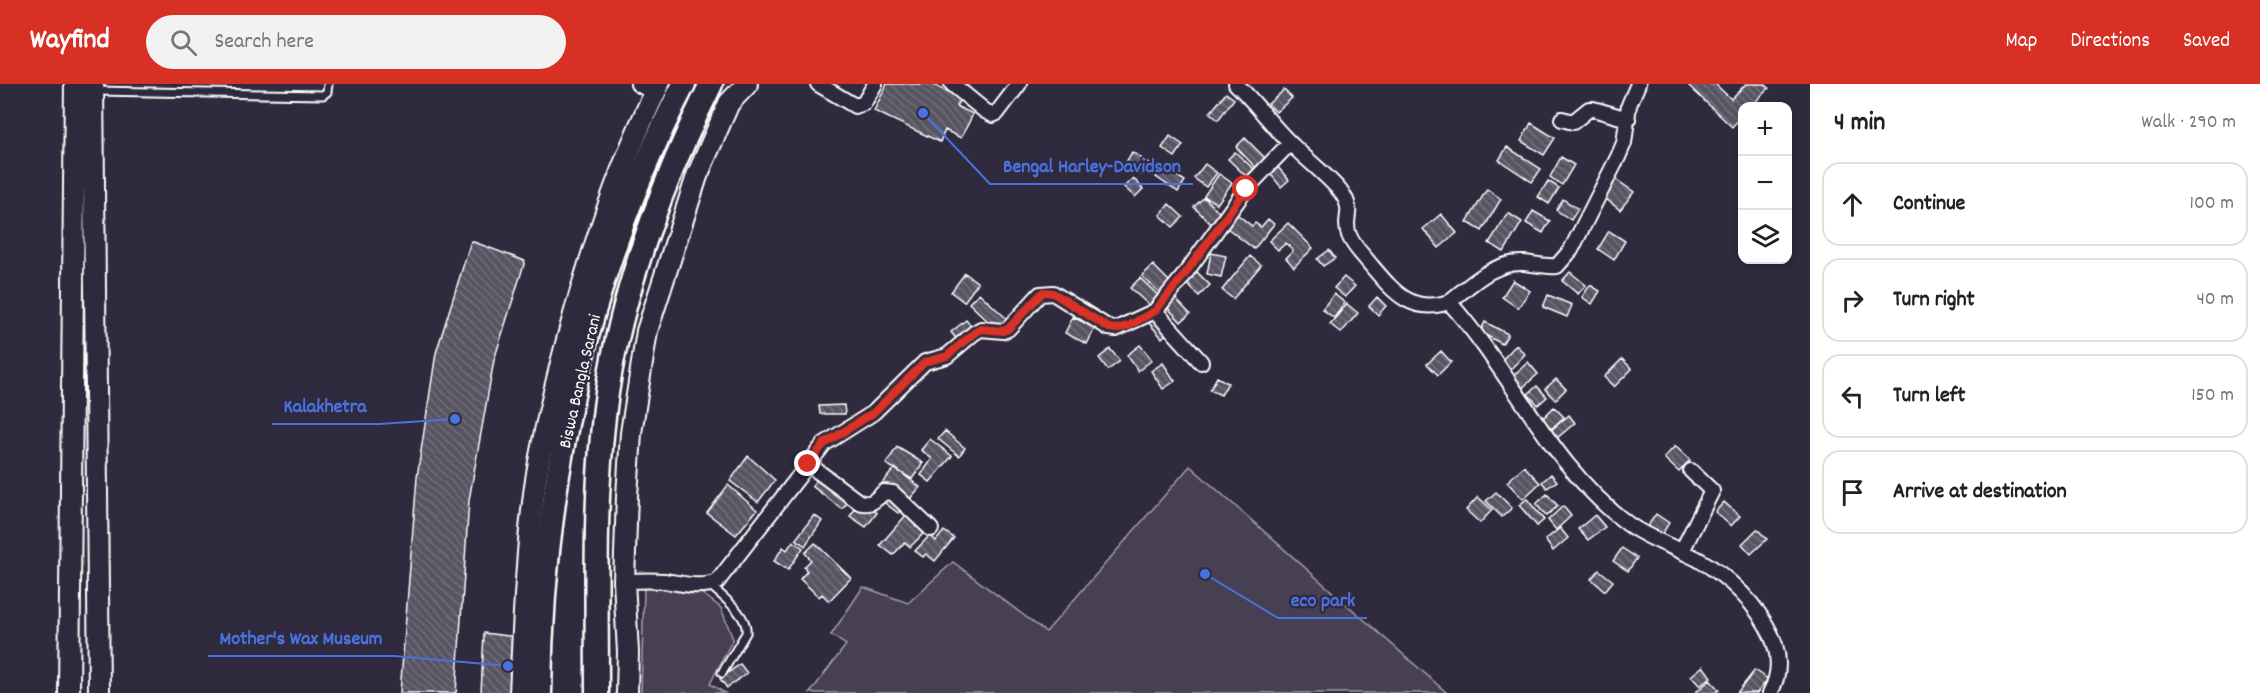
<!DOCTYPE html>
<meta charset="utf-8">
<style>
body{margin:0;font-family:Dekko,sans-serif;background:#f2f2f2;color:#222}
.controls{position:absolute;right:18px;top:18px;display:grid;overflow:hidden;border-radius:12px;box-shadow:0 3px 9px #0003}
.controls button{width:54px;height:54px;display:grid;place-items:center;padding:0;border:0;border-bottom:2px solid #e0e0e0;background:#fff;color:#222;font:30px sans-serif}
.stop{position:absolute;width:18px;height:18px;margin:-14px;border:4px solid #d93025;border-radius:50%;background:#fff}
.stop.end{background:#d93025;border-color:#fff;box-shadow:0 2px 6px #0008}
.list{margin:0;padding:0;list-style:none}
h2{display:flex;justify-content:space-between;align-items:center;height:78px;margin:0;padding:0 24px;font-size:26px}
h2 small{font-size:20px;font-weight:400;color:#767676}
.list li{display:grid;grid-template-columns:39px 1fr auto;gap:18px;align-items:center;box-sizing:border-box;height:84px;margin:0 12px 12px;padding:0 12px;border:2px solid #e0e0e0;border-radius:18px}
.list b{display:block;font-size:22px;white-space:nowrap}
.list em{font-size:20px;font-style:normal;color:#767676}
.icon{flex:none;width:33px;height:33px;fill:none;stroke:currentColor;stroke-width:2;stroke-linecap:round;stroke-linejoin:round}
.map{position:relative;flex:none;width:1810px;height:609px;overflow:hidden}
header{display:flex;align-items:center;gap:36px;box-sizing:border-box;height:84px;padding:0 30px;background:#d93025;color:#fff}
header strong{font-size:28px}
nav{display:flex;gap:33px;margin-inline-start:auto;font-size:21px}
.search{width:420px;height:54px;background:#f2f2f2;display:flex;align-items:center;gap:15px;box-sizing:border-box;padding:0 21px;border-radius:33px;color:#767676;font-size:22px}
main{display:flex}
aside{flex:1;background:#fff}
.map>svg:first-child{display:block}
.park{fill:#464152;stroke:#a2a0a8;stroke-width:1.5}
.building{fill:url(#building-back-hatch);stroke:#fff;stroke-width:1.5}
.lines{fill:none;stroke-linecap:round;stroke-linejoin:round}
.lane-casing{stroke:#fff;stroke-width:11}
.street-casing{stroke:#fff;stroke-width:18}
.secondary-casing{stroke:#fff;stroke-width:24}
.primary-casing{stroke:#fff;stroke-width:27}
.lane{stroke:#2f2a3d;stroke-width:7}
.street{stroke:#2f2a3d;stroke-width:14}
.secondary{stroke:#2f2a3d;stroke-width:20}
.primary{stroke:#2f2a3d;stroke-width:22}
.route{stroke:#d93025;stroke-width:8}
.labels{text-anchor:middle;stroke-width:4.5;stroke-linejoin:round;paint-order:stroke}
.street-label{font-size:18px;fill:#fff;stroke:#2f2a3d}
.leader{fill:none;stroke:#4a71e0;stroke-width:2}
.callout-dot{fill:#4a71e0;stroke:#2f2a3d;stroke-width:2}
.callout-label{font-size:20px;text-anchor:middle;font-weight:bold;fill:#4a71e0;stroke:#2f2a3d;stroke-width:4.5;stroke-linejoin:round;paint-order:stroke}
</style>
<header>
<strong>Wayfind</strong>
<div class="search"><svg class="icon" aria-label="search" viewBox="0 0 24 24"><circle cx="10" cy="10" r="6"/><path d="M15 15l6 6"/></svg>Search here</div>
<nav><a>Map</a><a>Directions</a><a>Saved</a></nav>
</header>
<main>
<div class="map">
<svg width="1810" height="609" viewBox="0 0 1810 609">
<defs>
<pattern id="building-back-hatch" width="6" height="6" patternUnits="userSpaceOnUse" patternTransform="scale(1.5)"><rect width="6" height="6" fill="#595564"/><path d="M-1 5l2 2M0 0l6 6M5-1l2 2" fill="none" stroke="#726e7b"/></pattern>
</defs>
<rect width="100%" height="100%" fill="#2f2a3d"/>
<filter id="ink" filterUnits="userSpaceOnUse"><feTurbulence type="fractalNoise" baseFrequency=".0167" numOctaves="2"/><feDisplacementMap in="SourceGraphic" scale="12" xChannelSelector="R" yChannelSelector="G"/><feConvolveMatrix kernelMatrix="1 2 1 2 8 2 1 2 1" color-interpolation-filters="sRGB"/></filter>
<g filter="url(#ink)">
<path class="park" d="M 1190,382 L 1447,609 L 810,609 L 846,561 L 831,551 L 863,503 L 908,519 L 953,478 L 1046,548 Z
M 658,502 L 692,503 L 707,513 L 721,524 L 733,555 L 710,600 L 725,609 L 641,609 L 644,504 Z"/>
<path class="building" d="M 887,0 L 931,0 L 961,14 L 956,22 L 973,30 L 961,54 L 945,46 L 940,58 L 874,27 Z
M 1687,0 L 1715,0 L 1731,15 L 1746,0 L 1765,0 L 1769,4 L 1751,22 L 1742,22 L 1742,32 L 1732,43 Z
M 1284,6 L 1292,14 L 1276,28 L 1268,20 Z
M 1226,9 L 1234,15 L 1218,36 L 1210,29 Z
M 1531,39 L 1555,54 L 1544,71 L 1521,57 Z
M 1170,52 L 1183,61 L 1175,73 L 1162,64 Z
M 1245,54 L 1267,76 L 1257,85 L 1236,63 Z
M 1507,63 L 1541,85 L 1532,98 L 1499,76 Z
M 1132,68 L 1150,80 L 1142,91 L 1125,80 Z
M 1235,68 L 1256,87 L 1248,94 L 1228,75 Z
M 1561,73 L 1574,81 L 1562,101 L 1550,93 Z
M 1205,80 L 1217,89 L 1206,103 L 1194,94 Z
M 1276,81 L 1289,96 L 1281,103 L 1268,87 Z
M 1163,83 L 1185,97 L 1178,108 L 1156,93 Z
M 1219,90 L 1232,99 L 1217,120 L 1204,112 Z
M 1133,94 L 1143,105 L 1135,113 L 1124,103 Z
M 1614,94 L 1634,108 L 1620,126 L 1601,111 Z
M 1548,97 L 1559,104 L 1549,120 L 1538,113 Z
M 1487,105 L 1501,115 L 1482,147 L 1467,138 Z
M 1204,113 L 1222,131 L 1212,141 L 1194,123 Z
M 1563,115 L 1578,125 L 1571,136 L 1556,126 Z
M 1169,120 L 1183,133 L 1173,143 L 1160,131 Z
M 1233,127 L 1252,142 L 1255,139 L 1261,143 L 1268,135 L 1274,140 L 1254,165 L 1222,140 Z
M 1533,127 L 1550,137 L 1543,149 L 1526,139 Z
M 1508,129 L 1522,138 L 1504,168 L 1489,159 Z
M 1441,130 L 1457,149 L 1439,164 L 1423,145 Z
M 1288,139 L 1313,164 L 1294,183 L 1286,174 L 1293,167 L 1286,159 L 1278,166 L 1269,157 Z
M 1609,147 L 1625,157 L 1614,176 L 1598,165 Z
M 471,157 L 525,177 L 494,276 L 469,416 L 456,609 L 400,609 L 417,393 L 436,269 Z
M 1329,166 L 1335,174 L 1323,182 L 1317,175 Z
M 1211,169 L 1226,172 L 1221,193 L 1207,190 Z
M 1250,172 L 1261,181 L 1233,215 L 1222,206 Z
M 1153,181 L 1171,199 L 1161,210 L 1142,192 Z
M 1195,186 L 1210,201 L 1199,212 L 1184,197 Z
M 1570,188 L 1586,201 L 1578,210 L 1562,197 Z
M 965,189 L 978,199 L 964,218 L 951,208 Z
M 1344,193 L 1355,202 L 1345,213 L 1334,204 Z
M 1140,194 L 1159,212 L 1150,222 L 1130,204 Z
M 1513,196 L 1530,207 L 1518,224 L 1502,213 Z
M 1590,201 L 1600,207 L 1592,220 L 1582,213 Z
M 979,209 L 1007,235 L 997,246 L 969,219 Z
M 1334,210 L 1345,219 L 1334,234 L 1322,225 Z
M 1548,211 L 1572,221 L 1567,233 L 1543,223 Z
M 1173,212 L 1190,230 L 1181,238 L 1164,220 Z
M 1377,213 L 1386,222 L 1378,231 L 1369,222 Z
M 1347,220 L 1358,229 L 1341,249 L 1330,240 Z
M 1155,229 L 1170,246 L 1162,254 L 1147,237 Z
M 1073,233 L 1095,244 L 1087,260 L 1065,249 Z
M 966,236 L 974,245 L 958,257 L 951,248 Z
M 1485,238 L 1508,250 L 1502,260 L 1480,248 Z
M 1140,261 L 1152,276 L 1138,287 L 1127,271 Z
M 1516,261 L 1525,270 L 1510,286 L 1501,277 Z
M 1110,265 L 1120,277 L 1108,286 L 1099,274 Z
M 1441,267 L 1451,278 L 1438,291 L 1427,280 Z
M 1622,275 L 1632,285 L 1614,303 L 1604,293 Z
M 1528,278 L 1538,290 L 1520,306 L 1510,295 Z
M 1163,279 L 1175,297 L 1163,305 L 1151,287 Z
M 1217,293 L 1228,299 L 1221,311 L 1210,306 Z
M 1556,295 L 1566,305 L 1555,316 L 1545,305 Z
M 1537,302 L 1547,313 L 1538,321 L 1528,310 Z
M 844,321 L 845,330 L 820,330 L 819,322 Z
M 1554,323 L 1564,333 L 1548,348 L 1539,338 Z
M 1569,331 L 1575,339 L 1557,354 L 1550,347 Z
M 945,347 L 965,364 L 959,372 L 938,355 Z
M 930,355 L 952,372 L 930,398 L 921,391 L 932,375 L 921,366 Z
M 1675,362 L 1690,376 L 1679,388 L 1664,374 Z
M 897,363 L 923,379 L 912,395 L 886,380 Z
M 748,372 L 775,396 L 758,418 L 730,397 Z
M 1524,382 L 1540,399 L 1523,415 L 1507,398 Z
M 895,384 L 920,403 L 898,429 L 873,410 Z
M 822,387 L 877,429 L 866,443 L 850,432 L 857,422 L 850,416 L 842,425 L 812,402 Z
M 1551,390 L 1557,397 L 1547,404 L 1542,398 Z
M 728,401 L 757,426 L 736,451 L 707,429 Z
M 1496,408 L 1512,424 L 1502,433 L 1486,417 Z
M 1547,410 L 1558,422 L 1546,432 L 1536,420 Z
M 1478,413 L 1492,426 L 1480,439 L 1466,426 Z
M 1527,415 L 1544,436 L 1537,442 L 1519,421 Z
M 1724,418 L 1740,432 L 1731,442 L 1715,428 Z
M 1563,422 L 1571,432 L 1556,446 L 1548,436 Z
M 907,430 L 925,448 L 910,463 L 905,458 L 893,471 L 880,461 Z
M 1656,430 L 1669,439 L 1659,455 L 1645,446 Z
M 814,431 L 822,437 L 805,462 L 796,455 Z
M 1595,431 L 1605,443 L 1588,456 L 1578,445 Z
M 1560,444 L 1568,454 L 1553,467 L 1545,456 Z
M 1757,445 L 1767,455 L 1751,470 L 1742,460 Z
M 944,447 L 954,454 L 935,477 L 926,470 L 923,473 L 915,467 L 930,451 L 936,457 Z
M 793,457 L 803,464 L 788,486 L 774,477 L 783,463 L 787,466 Z
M 815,459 L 851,494 L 829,517 L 822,510 L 819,513 L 800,495 L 807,487 L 804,483 L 811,476 L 805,469 Z
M 1622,464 L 1637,474 L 1628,487 L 1613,477 Z
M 1599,486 L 1613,497 L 1605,507 L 1591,495 Z
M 484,549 L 535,555 L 533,609 L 481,609 Z
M 740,580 L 747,589 L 727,604 L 720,595 Z
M 1703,582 L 1711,593 L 1700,602 L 1691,592 Z
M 1755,586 L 1768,595 L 1757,609 L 1737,609 Z
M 1710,596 L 1719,606 L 1715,609 L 1695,609 Z"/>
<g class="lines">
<defs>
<path id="lane" d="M 95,7 L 323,11 L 327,8 L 328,0
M 710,501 C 722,513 749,531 746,549 L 722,589"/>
<path id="street" d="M 638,0 L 655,9
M 818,0 L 855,22 L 864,19 L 875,0
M 952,0 L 985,27 L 993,31 L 997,29 L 1019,0
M 1236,0 C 1256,19 1272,42 1292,61 C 1308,77 1326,90 1341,108 C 1356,128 1342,134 1349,151 C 1353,162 1363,171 1370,180 C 1393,207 1411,231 1449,218 C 1512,288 1551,383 1628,440 C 1646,453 1666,460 1685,469 C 1716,482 1749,511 1766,541 C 1779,563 1783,586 1770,609
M 1562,35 L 1573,38 L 1589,25 L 1593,25 L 1628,35
M 1449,218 C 1471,201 1494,177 1524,179 C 1535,180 1545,183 1557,182 L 1571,166 L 1618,73 L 1624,59 L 1629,21 L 1638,0
M 1155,227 L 1201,278
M 808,380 L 859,418 C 871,422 875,416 884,408 L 893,409 L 931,445
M 1682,467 L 1712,407 L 1691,387
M 624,497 C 637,497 651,496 664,497 C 681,499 700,505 717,498 L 824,360 L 873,329 L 925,278 L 947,272 L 974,249 L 981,245 L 1003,247 L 1008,245 L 1040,210 L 1053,209 L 1109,244 L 1116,245 L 1155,227 L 1182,194 L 1246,105 L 1290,59"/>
<path id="secondary" d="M 93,0 L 99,609
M 69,609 L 75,0
M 520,609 C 523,548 525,487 532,427 C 537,377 549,328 561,279 C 585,185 616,88 659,0
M 627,609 L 628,568 L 624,497 L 627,412 L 631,349 L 647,247 L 697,92 L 729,19 L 747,0"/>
<path id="primary" d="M 540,609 C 542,399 587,187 684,0
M 597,609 C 597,509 593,408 607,309 C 622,205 664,94 711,0"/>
</defs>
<use href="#lane" class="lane-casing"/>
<use href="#street" class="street-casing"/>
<use href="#secondary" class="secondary-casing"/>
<use href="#primary" class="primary-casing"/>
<use href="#lane" class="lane"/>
<use href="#street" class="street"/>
<use href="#secondary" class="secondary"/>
<use href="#primary" class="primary"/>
</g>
</g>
<g class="lines" filter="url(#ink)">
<path class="route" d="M 808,380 L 824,360 L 873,329 L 925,278 L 947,272 L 974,249 L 981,245 L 1003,247 L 1008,245 L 1043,208 L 1053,209 L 1109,244 L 1116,245 L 1128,242 L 1155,227 L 1182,194 L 1246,105"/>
</g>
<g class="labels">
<g class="street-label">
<text transform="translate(579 297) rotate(-77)" y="6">Biswa Bangla Sarani</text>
</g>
</g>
<path class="leader" d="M923 29L990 100H1193M455 335L379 340H272M1205 490L1278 534H1367M508 582L395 572H208"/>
<g class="callout-dot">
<circle cx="923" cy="29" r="6"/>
<circle cx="455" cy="335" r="6"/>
<circle cx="1205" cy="490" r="6"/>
<circle cx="508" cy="582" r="6"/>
</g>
<g class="callout-label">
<text x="1092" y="88">Bengal Harley-Davidson</text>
<text x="325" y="328">Kalakhetra</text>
<text x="1323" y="522">eco park</text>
<text x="301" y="560">Mother's Wax Museum</text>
</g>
</svg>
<div class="controls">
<button>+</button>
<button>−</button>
<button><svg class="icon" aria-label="layers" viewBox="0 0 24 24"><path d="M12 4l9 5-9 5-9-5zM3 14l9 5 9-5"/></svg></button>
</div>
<div class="stop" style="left:1246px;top:105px"></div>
<div class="stop end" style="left:808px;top:380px"></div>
</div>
<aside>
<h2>4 min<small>Walk · 290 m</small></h2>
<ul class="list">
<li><svg class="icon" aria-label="ahead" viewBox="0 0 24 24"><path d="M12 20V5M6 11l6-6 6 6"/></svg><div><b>Continue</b></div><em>100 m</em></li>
<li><svg class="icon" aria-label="right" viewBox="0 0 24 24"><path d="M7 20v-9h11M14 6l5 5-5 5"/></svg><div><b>Turn right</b></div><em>40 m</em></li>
<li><svg class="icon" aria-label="left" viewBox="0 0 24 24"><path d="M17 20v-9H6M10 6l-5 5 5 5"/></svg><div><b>Turn left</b></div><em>150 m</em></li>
<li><svg class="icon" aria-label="arrive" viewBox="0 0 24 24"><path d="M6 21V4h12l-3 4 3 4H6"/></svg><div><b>Arrive at destination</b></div></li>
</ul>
</aside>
</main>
